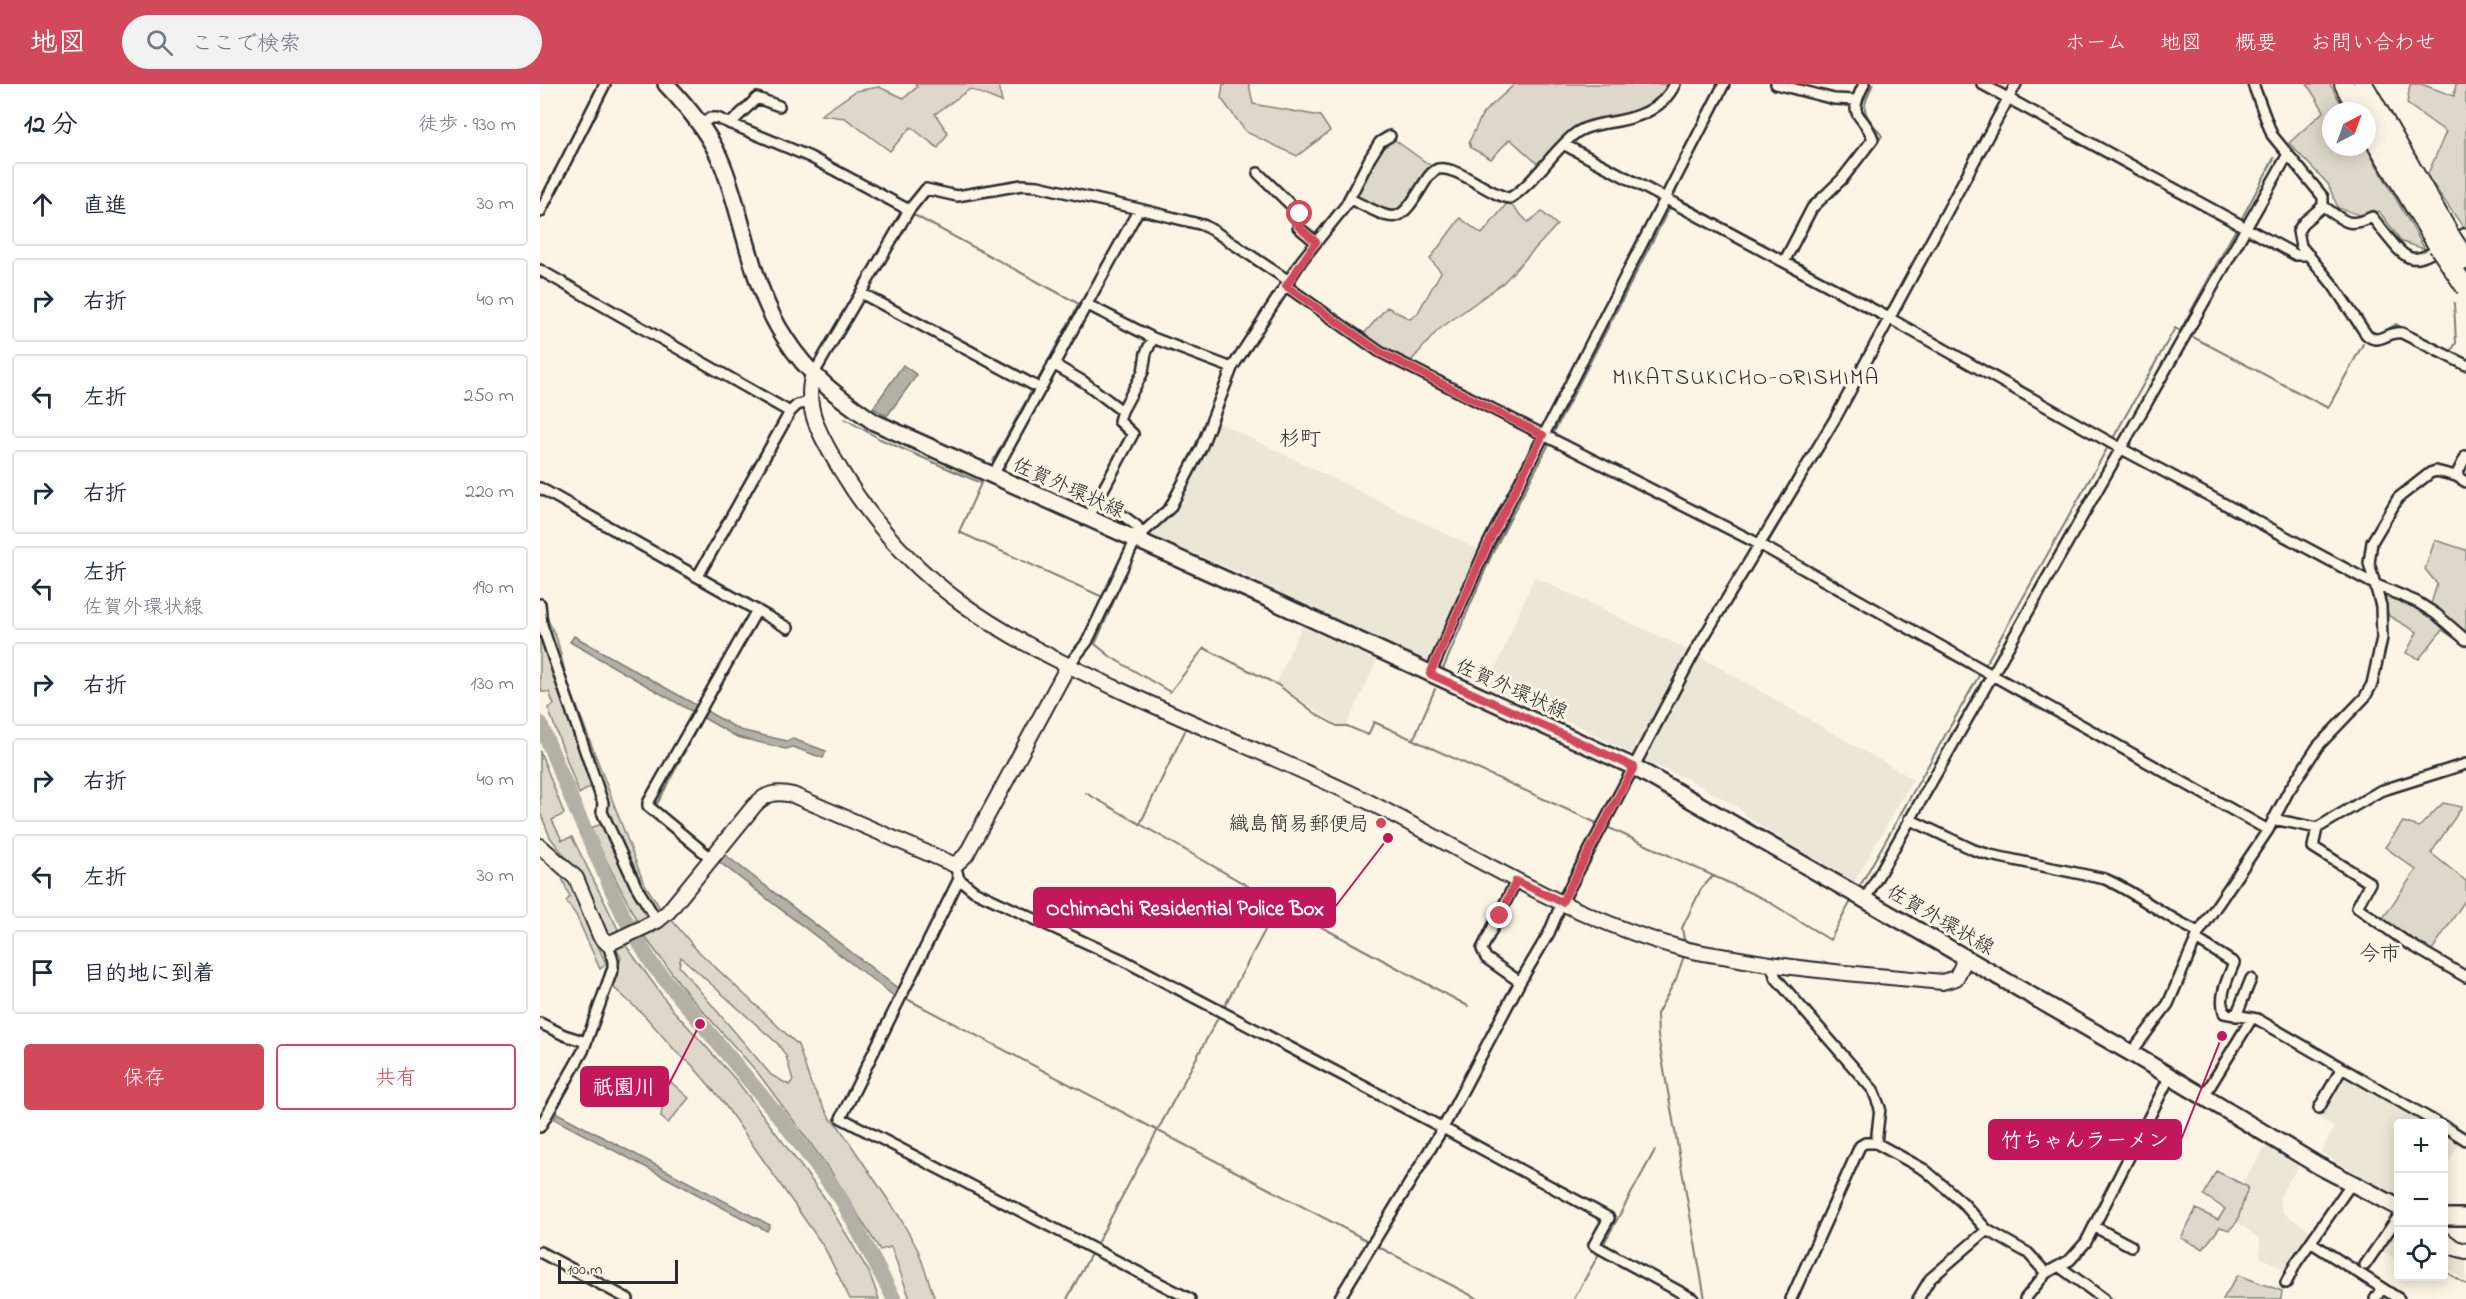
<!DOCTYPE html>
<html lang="ja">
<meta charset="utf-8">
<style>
body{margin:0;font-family:"Indie Flower","Klee One",sans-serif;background:#f2f2f3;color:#1f2937}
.controls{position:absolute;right:18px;bottom:18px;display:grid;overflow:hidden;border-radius:6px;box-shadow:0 3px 15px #0003}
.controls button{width:54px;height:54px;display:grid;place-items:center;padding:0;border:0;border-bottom:2px solid #e0e1e3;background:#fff;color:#1f2937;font:30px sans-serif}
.compass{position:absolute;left:1782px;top:18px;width:54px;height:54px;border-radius:50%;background:#fff;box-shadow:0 3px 15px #0003;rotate:41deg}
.scale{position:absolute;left:18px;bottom:15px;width:120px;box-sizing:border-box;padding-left:6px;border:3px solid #2b2b2b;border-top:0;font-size:16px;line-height:21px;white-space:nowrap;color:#2b2b2b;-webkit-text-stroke:4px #fcf5e5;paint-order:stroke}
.stop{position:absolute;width:18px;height:18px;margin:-14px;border:4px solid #d1495b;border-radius:50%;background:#fff}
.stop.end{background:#d1495b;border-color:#fff;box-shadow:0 2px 6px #0008}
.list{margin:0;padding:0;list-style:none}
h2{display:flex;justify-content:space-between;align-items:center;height:78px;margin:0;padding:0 24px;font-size:26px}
h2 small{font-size:20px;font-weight:400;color:#747a83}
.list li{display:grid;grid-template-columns:39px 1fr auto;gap:18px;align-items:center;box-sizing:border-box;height:84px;margin:0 12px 12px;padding:0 12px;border:2px solid #e0e1e3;border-radius:6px}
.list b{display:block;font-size:22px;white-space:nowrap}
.list p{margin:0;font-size:20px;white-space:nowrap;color:#747a83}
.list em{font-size:20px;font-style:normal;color:#747a83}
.actions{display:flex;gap:12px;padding:18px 24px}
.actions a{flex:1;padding:14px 0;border:2px solid #d1495b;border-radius:6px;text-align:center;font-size:21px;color:#d1495b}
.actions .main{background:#d1495b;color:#fff}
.icon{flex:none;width:33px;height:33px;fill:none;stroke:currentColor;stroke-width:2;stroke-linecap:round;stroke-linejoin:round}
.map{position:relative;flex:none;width:1926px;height:1215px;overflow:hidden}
header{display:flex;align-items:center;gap:36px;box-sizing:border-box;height:84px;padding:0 30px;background:#d1495b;color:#fff}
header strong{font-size:28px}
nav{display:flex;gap:33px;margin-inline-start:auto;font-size:21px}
.search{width:420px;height:54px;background:#f2f2f3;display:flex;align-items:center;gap:15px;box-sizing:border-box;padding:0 21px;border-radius:33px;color:#747a83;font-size:22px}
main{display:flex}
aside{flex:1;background:#fff}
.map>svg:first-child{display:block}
.built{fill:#ece6d7}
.green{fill:#ded8ca;stroke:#84827a;stroke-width:1.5;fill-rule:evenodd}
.water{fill:#b4b0a5;stroke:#7d7b74;stroke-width:1.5}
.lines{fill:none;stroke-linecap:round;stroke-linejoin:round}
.stream{stroke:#7d7b74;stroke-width:2}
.river{stroke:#b4b0a5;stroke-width:15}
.street-casing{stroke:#2b2b2b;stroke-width:14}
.secondary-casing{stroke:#2b2b2b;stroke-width:18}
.primary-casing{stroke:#2b2b2b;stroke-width:20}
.highway-casing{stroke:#2b2b2b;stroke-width:22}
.street{stroke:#fcf5e5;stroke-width:9}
.secondary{stroke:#fcf5e5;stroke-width:14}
.primary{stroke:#fcf5e5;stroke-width:15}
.highway{stroke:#fcf5e5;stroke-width:18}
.highway-bridge-casing{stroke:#2b2b2b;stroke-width:22;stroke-linecap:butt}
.highway-bridge{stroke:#fcf5e5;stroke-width:18}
.route{stroke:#d1495b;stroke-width:8}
.poi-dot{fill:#d1495b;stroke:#fcf5e5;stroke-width:2}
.labels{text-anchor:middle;stroke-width:6;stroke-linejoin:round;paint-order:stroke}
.street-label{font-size:20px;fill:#2b2b2b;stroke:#fcf5e5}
.poi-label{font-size:20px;fill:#2b2b2b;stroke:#fcf5e5;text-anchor:end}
.neighbourhood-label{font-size:21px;fill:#2b2b2b;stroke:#fcf5e5}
.quarter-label{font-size:22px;letter-spacing:1.5px;fill:#2b2b2b;stroke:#fcf5e5}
.leader{fill:none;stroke:#c2185b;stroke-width:2}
.callout-dot{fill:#c2185b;stroke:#fcf5e5;stroke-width:2}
.callout{fill:#c2185b;stroke:#c2185b;stroke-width:2}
.callout-label{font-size:21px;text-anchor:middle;font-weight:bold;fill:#fff}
</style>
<header>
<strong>地図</strong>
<div class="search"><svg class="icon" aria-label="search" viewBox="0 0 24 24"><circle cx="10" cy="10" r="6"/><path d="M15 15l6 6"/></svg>ここで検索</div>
<nav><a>ホーム</a><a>地図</a><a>概要</a><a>お問い合わせ</a></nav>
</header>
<main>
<aside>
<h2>12 分<small>徒歩 · 930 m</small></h2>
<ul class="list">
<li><svg class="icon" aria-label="ahead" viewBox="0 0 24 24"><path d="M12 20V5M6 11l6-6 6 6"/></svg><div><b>直進</b></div><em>30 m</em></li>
<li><svg class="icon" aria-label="right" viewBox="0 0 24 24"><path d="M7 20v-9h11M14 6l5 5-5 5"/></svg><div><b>右折</b></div><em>40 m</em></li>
<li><svg class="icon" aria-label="left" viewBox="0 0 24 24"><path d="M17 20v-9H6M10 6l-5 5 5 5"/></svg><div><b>左折</b></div><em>250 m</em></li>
<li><svg class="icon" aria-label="right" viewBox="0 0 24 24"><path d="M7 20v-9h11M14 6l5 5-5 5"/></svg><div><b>右折</b></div><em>220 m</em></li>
<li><svg class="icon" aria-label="left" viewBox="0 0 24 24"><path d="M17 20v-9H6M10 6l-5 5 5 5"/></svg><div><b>左折</b><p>佐賀外環状線</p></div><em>190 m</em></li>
<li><svg class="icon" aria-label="right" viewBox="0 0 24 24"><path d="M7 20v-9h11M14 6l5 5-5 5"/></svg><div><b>右折</b></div><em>130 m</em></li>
<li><svg class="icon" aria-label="right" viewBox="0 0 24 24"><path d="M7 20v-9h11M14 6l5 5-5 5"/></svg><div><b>右折</b></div><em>40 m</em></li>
<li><svg class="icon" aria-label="left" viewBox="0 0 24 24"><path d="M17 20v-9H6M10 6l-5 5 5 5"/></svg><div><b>左折</b></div><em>30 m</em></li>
<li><svg class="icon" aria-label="arrive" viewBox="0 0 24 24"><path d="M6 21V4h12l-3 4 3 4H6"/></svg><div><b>目的地に到着</b></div></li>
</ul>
<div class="actions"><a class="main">保存</a><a>共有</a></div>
</aside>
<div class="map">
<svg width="1926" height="1215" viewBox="0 0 1926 1215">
<rect width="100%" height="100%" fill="#fcf5e5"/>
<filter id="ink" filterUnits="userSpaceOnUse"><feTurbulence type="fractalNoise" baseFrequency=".0167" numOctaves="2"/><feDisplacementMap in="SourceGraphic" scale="12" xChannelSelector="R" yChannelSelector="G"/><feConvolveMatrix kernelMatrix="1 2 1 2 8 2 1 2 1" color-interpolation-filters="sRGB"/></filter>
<g filter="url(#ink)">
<path class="built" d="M 678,338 L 941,467 L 891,579 L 754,516 L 703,490 L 611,451 L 634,430 Z
M 994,493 L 1150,567 L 1095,672 L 1037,641 L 948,603 Z
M 762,542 L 837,577 L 807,641 L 798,641 L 736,599 Z
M 1159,572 L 1373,695 L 1314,798 L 1214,738 L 1196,722 L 1148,695 L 1104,677 Z
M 1804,987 L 1893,1039 L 1858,1040 L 1858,1110 L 1839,1102 L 1781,1069 L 1794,1043 L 1778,1033 Z
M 1904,1046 L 1921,1056 L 1904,1086 Z
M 1728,1059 L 1760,1079 L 1739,1114 L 1743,1129 L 1774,1149 L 1751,1178 L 1748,1188 L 1720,1173 L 1720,1155 L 1697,1138 L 1708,1103 L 1703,1098 Z
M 1858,1137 L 1858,1177 L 1838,1165 Z
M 1904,1163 L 1926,1177 L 1926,1197 L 1904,1182 Z"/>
<path class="green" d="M 375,0 L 458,0 L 462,18 L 430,5 L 395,30 L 408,49 L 398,64 L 371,43 L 350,67 L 305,34 L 281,31 L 316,7 L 339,3 L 364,14 L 377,3 Z
M 683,0 L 709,0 L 713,20 L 780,32 L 790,47 L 757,72 L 706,48 L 681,14 Z
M 975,0 L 1129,0 C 1116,38 1068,26 1040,42 C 1024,50 1012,68 999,81 L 970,55 L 951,75 L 931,64 L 929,58 L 943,29 Z
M 1767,0 L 1790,0 L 1805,27 L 1791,27 L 1791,63 L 1826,63 L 1885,165 L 1862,158 L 1839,127 L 1820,131 L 1798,124 L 1788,100 L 1749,59 L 1784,27 Z
M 1870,0 L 1881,0 L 1914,12 L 1916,0 L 1926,0 L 1926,147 L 1887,92 L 1906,48 L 1867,20 Z
M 852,54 L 891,82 L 865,124 L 853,131 L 813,113 L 840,62 Z
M 968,118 L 988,138 L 1002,128 L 1017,141 L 963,199 L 898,246 L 871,277 L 840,263 L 822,252 L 847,223 L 870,235 L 877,230 L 901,188 L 890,175 L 920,134 L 942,150 Z
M 1895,456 L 1926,466 L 1926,562 L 1902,546 L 1879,575 L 1866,569 L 1877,548 L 1849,532 L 1844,515 L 1851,510 L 1891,520 L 1897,500 L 1885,485 Z
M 0,519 L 17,555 L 27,596 L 103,797 L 120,824 L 103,834 L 114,849 L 131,835 L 156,865 L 258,961 L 271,1000 L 290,1034 L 299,1043 L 359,1132 L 378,1166 L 395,1215 L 370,1215 L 351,1163 L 340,1166 L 290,1086 L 218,989 L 146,908 L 105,853 L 50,744 L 68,738 L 59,698 L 39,710 L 8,624 L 14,621 L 9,608 L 2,608 L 0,601 ZM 141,873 L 238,960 L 246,972 L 253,996 L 249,1001 L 231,991 L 139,882 Z
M 0,667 L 24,730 L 12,736 L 22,756 L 32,753 L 87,863 L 132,925 L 197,997 L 284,1113 L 329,1188 L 339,1215 L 310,1215 L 284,1163 L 180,1014 L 151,980 L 138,970 L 105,932 L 72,902 L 81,874 L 37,788 L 10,753 L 0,728 Z
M 1903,719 L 1922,723 L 1891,769 L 1926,797 L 1926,815 L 1890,869 L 1841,837 L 1876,786 L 1845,763 L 1863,738 L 1879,743 Z
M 18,785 L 30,796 L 66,880 L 60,885 L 36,831 L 26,817 L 30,813 Z
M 125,993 L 149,1014 L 128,1039 L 121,1033 L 122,1024 L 112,1016 Z
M 1676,1087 L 1708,1103 L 1697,1138 L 1689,1146 L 1680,1143 L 1663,1165 L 1641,1154 L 1656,1125 L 1678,1136 L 1685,1125 L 1664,1111 Z
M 1698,1191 L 1742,1207 L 1741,1215 L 1683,1215 Z"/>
<path class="water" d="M 363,281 L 377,291 L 347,332 L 333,324 Z
M 34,552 L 200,646 L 247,657 L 253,655 L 286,667 L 283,674 L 253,663 L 246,665 L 197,653 L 30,558 Z
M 183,769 L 360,906 L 355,913 L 178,777 Z
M 17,1029 L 230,1141 L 227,1147 L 14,1035 Z"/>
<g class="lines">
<path class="stream" d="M 1719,0 L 1737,51
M 1475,12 L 1481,0
M 1136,113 L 1242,171
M 374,131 L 539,220 L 496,299
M 1702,134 L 1734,74
M 1252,173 L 1278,125 L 1309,96 L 1342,52 C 1324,28 1319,28 1333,0
M 1357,230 L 1469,22
M 1839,251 L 1856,240 L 1870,248
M 1651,252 L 1788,324 L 1823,260
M 1910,269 L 1916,259 L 1914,219
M 1304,328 L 1349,245
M 305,335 L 340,355 L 441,399 L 419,448 L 565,514
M 1012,352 L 1129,125
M 1572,356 L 1635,244 L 1640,247 L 1696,145
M 453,377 L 493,304
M 1229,457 L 1296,343
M 571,516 L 574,517 L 555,560 L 571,573 L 630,608 L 664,564 L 738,601 L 779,632 L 797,642 L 807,642 L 828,651 L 834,638 L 1061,741
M 1444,583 L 1569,361
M 903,585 L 952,470 L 1010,358
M 163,633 L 116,722 L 171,766
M 874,654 L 895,605
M 546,709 L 739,820 L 928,922
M 600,740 L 645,647
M 1067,743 L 1226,816 L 1290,856 L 1310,819
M 1321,800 L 1441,588
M 1145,861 L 1142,844 L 1161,805 L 1173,792
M 1145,869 L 1136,895 L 1117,930 L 1118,952 L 1165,1215
M 365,914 L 830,1158
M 683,925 L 739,820
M 1872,1019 L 1893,1031
M 837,1162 L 938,1215
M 555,1163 L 680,930
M 1062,1163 L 1115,1066
M 1904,1187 L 1926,1200
M 527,1215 L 552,1168
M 1034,1215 L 1060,1168"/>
<path class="river" d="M 0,639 L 36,726 L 84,833 L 112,880 L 242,1036 L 302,1116 L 354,1215"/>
<defs>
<path id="street" d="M 1236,0 L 1294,15 L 1316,16
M 1442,0 L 1756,171 L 1769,171
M 1713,0 L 1732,51 L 1783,113 L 1783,122 L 1764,138 L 1758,147 L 1761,162 L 1793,201 L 1826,250 C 1839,263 1847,246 1862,249 L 1926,281
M 190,40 L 217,14 L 239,22
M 161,41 L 170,34 L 177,34 L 270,73 L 369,126
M 1025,61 L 1349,234 L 1580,364 L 1834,500 L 1877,518 L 1896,530 L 1926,556
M 718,89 L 760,130 L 758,143 L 776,158
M 810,115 C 857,137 856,145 885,98 C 888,93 892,87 898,85 C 917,81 950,112 970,114 C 996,98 1012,67 1036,49 C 1044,43 1056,41 1066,39 C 1095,35 1122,27 1135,0
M 1783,122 C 1804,136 1806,145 1832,133 C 1874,186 1866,184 1924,150 L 1926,153
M 0,128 L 65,0
M 1244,178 L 1272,124 L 1302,95 L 1333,55 C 1322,26 1306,36 1324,0
M 0,186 L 250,328
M 746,202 L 840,268 L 1219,460 L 1728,746
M 321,209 L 499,304
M 546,220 L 613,254 L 692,284
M 513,280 L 544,298 L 582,327
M 273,291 L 369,126 L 386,105 L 417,112 L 482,101 L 498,102 L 599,125 L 663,141 L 674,147 L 749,197
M 453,391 L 599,125
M 1916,392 L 1926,398
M 0,404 L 248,544
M 558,413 L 597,442 L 600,450
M 548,434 L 593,350 L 579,337 L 582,327 L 603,288 L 606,269 L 613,254
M 158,492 L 250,328 L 257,321 L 269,318
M 0,520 L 2,541 L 63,719 L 62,728 L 96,802 L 117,837
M 528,582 L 547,558 L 596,455 L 630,424 L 661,364 L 692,284 L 762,176 L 806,121 L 830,74 L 840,58 L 850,52
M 890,590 L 948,460 L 1184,0
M 1369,735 L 1434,766 L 1450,771 L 1565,795 C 1599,810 1626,834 1659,848
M 1733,735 L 1777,744 L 1840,707 L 1926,680
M 1777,744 L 1773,763 L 1830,799 L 1817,823 L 1866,858 L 1926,893
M 172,775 L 108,722 L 108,719 L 217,526
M 415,781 L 419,795 L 434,807 L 581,875 L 903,1044 L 1069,1134 L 1054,1161 L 1153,1215
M 419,795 L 301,1034 L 650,1215
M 976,797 L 942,865 L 946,874 L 980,898
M 1325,815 L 1747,72
M 1656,855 L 1694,879 C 1687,896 1679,911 1684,929 L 1717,935 L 1899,1040
M 1231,881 L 1236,894 L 1333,1006 L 1340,1024 L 1336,1059 L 1385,1086 L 1423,1119 L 1447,1146 L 1488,1169 L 1506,1189
M 1696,932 L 1711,895
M 0,939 L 24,951 L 46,958
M 1591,969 L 1628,920 L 1659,848 L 1728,746 L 1748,708 L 1778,662 L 1825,613 L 1832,600 L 1842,554 L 1841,522 L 1829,479 L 1832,458 L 1858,414 L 1890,389 L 1896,387 L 1916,392 L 1926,372
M 1664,1012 L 1712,934
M 1779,1024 L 1802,984
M 1904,1042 L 1926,1056
M 0,1043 L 43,967 L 73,884 L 73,877 L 68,860
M 1555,1143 L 1591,1162
M 1772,1159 L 1859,1215
M 0,1168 L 88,1215
M 1825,1181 L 1858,1133
M 1520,1183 L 1564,1215
M 1746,1199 L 1756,1179 L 1811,1100
M 799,1215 L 903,1044 L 980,898 L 1009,849 L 1022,818 L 1153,571 L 1296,333 L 1476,0
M 1251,1215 L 1320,1062 L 1325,1059 L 1336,1059
M 1378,1215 L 1390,1195 L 1447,1146
M 1485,1215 L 1506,1189 L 1530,1176 L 1546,1158 L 1630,992
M 1835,1215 L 1842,1204"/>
<path id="secondary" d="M 273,291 C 262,324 284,358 300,385 C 371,504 461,551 582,607 C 662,644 744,677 823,715 C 927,767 1027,833 1141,864 C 1158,869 1176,871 1194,874 C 1263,887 1333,891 1402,898 L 1416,894 L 1422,882 L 1423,872
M 0,762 L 36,794 L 60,852 L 68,860 L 117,837 L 128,828 L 214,722 C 226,709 236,707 253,711 L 415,781 L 426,771 L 528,582
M 1904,1156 L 1915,1164 L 1926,1167"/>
<path id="primary" d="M 126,0 C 149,24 171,51 183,82 C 205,138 211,203 245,254 C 269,292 298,313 334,338 L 720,511 L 1094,683 L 1591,969 L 1779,1082 L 1858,1123
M 1904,1133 L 1926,1133"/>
<path id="highway" d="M 1804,0 L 1818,27
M 1823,0 L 1911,153
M 1827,43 L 1898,162"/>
</defs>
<use href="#street" class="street-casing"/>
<use href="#secondary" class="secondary-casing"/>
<use href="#primary" class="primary-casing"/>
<use href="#highway" class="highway-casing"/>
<use href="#street" class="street"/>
<use href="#secondary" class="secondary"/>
<use href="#primary" class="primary"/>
<use href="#highway" class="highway"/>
<defs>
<path id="highway-bridge" d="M 1911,153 L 1926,176
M 1898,162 L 1926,204"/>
</defs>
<use href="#highway-bridge" class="highway-bridge-casing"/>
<use href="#highway-bridge" class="highway-bridge"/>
</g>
</g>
<g class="lines" filter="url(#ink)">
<path class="route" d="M 760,130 L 758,142 L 776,158 L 746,202 L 840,268 L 1003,351 L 948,460 L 890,590 L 1094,683 L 1022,818 L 976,797 L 960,832"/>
</g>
<circle class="poi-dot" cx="841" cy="739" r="6"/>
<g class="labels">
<g class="street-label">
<text transform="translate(529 403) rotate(24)" y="7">佐賀外環状線</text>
<text transform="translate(972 604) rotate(24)" y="7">佐賀外環状線</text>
<text transform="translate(1401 835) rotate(30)" y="7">佐賀外環状線</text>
</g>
<g class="poi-label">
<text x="829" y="746">織島簡易郵便局</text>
</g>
<g class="neighbourhood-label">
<text x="760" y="361">杉町</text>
<text x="1840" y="876">今市</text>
</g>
<g class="quarter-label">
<text x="1206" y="300">MIKATSUKICHO-ORISHIMA</text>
</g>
</g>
<path class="leader" d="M848 754L795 823M160 940L128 1002M1682 952L1641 1056"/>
<g class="callout-dot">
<circle cx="848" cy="754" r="6"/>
<circle cx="160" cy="940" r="6"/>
<circle cx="1682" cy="952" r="6"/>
</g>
<g class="callout">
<rect x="494" y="804" width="301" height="39" rx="6"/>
<rect x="41" y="983" width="87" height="39" rx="6"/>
<rect x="1449" y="1036" width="192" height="39" rx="6"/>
</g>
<g class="callout-label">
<text x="645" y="831">Ochimachi Residential Police Box</text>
<text x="84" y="1010">祇園川</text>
<text x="1545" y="1063">竹ちゃんラーメン</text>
</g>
</svg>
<div class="controls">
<button>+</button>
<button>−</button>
<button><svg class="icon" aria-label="locate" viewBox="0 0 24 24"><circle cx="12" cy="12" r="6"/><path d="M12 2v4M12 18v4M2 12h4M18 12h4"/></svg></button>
</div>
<svg class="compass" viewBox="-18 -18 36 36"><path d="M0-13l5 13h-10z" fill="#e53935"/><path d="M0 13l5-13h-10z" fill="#747a83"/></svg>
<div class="scale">100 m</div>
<div class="stop" style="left:760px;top:130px"></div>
<div class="stop end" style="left:960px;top:832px"></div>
</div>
</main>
